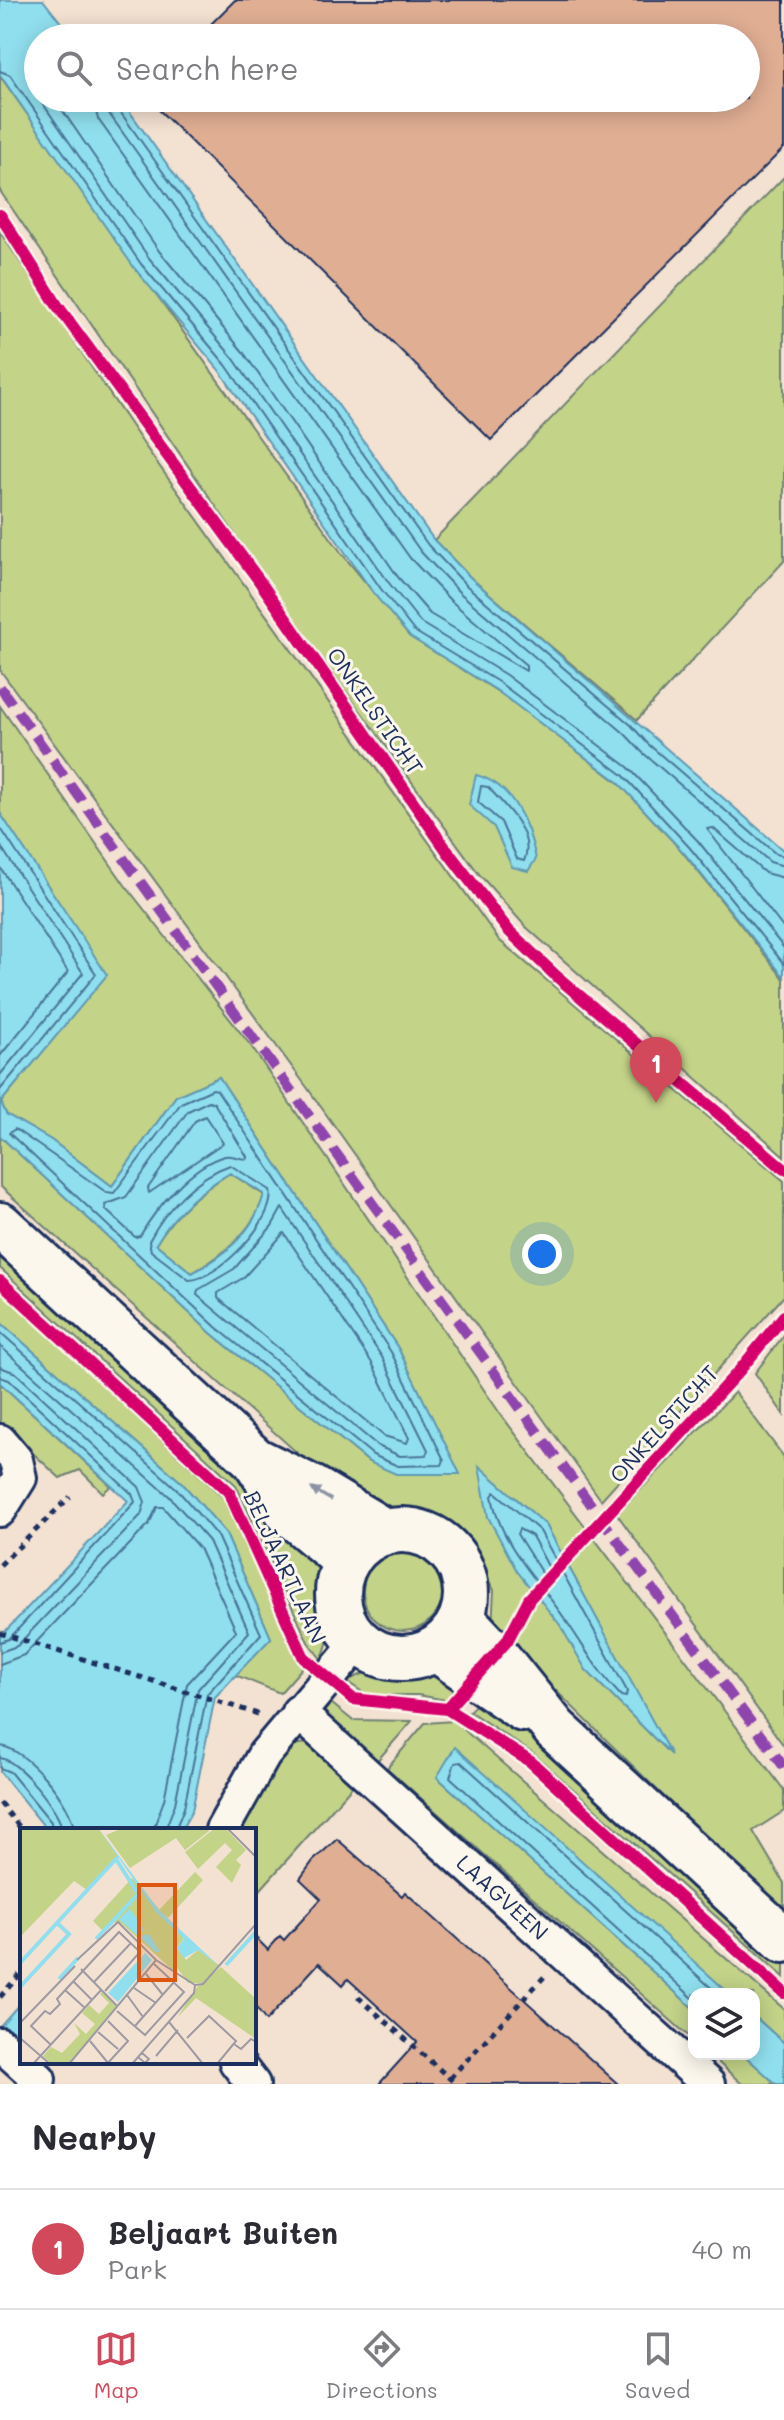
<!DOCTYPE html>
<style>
body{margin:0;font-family:Mali,sans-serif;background:#f2f2f3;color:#2b2b33}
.controls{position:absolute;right:24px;bottom:24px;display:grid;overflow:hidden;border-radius:16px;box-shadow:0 4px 20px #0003}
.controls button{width:72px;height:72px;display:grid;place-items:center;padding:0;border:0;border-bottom:2px solid #e1e1e2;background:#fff;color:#2b2b33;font:40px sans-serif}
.you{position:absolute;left:542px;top:1254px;width:28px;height:28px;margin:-20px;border:6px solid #fff;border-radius:50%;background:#1a73e8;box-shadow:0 0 0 12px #1a73e833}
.badge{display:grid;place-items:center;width:52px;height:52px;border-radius:50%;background:#d1495b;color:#fff;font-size:26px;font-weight:700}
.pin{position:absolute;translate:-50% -66px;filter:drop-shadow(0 2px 4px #0008)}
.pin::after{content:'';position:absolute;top:42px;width:28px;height:24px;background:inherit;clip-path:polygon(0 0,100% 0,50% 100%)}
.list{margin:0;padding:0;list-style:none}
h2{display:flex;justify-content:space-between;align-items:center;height:104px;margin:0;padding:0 32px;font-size:34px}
h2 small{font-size:26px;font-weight:400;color:#7c7c81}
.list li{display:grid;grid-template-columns:52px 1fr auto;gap:24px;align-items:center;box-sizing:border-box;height:120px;padding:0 32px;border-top:2px solid #e1e1e2}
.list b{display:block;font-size:30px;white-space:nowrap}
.list p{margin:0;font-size:26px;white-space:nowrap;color:#7c7c81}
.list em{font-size:26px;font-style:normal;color:#7c7c81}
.icon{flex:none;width:44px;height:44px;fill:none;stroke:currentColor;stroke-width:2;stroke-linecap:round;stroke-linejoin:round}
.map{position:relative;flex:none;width:784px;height:2084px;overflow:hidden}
.search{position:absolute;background:#fff;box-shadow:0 4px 20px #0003;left:24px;right:24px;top:24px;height:88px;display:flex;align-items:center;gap:20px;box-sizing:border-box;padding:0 28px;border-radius:44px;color:#7c7c81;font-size:30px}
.sheet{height:224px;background:#fff}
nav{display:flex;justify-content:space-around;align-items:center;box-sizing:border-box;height:112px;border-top:2px solid #e1e1e2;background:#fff;font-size:22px;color:#7c7c81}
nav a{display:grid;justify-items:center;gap:4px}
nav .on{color:#d1495b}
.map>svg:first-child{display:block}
.green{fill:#c3d388;stroke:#6f8173;stroke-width:2;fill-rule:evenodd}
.water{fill:#90dfee;stroke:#6199b4;stroke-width:2;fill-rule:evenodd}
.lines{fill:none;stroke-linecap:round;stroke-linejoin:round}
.shore{stroke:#4a7598;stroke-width:2}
.building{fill:#e0ae93;stroke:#1b2f5e;stroke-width:2}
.street-casing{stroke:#1b2f5e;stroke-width:38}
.secondary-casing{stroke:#1b2f5e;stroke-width:50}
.path{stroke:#1b2f5e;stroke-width:5;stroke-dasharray:6 6;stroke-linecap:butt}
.street{stroke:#fbf7ec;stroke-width:32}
.secondary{stroke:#fbf7ec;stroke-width:44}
.quiet{stroke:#8e44ad;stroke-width:10;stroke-dasharray:20 10;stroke-linecap:butt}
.cycleway-casing{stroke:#fbf7ec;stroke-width:17}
.cycleway{stroke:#d6006c;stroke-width:12}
.oneway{fill:#8b93a5}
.labels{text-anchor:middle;stroke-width:6;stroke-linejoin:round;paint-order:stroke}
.street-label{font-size:22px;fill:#1b2f5e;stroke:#fbf7ec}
.inset-river{fill:none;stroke:#90dfee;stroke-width:4}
.inset-road{fill:none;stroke:#9d9aa3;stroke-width:2}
.view{fill:#de5710;fill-opacity:0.15;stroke:#de5710;stroke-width:4}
.inset-edge{fill:none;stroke:#1b2f5e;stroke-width:4}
</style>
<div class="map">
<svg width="784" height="2084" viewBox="0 0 784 2084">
<rect width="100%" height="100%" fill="#f3e1d1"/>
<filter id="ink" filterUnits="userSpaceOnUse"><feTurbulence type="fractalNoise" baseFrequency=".0125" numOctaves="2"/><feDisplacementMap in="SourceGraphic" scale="16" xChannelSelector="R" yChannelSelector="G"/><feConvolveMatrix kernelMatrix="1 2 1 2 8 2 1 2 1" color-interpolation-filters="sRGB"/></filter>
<g filter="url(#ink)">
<path class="green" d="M 0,76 L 343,555 L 409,636 L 508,698 L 620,784 L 680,849 L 784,979 L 784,1156 L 525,926 L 479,874 L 286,609 L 0,191 Z
M 784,177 L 784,561 L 637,720 L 472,579 L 434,540 Z
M 0,232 L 145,446 L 499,940 L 784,1181 L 784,1296 L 601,1500 L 306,1086 L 0,670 Z
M 0,706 L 125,885 L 251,1046 L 499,1412 L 784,1790 L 784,1811 L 753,1831 L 784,1883 L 784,1914 L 492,1628 L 494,1590 L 470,1548 L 442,1523 L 406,1513 L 363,1512 L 0,1186 L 0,1136 L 211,1333 L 369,1462 L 459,1473 L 398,1348 L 219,1077 L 176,1096 L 112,1186 L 51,1140 L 6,1114 L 1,1102 L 106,975 L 0,813 ZM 480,1467 L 546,1525 L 669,1753 L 586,1670 Z
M 230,1173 L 264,1195 C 254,1231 224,1255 192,1273 L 156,1244 C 175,1212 198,1193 230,1173 Z
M 0,1250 L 274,1504 L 326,1560 C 324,1596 338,1628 321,1659 L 308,1642 L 236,1485 L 0,1268 Z
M 0,1290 L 227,1501 L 303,1667 L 280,1693 L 235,1675 L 271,1638 L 225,1532 L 182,1483 L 0,1322 Z
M 784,1335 L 784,1415 L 755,1373 Z
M 0,1383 L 111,1486 L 103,1493 L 80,1470 L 60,1478 L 0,1423 Z
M 735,1392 L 784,1457 L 784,1746 L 617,1514 Z
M363 1591a40 40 0 1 1 80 0a40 40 0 1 1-80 0Z
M 428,1670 L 462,1682 L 446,1700 L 418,1695 L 367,1695 L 346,1681 L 370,1671 Z
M 484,1697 L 540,1737 L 784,1957 L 784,1977 L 535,1755 L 469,1711 Z
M 331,1703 L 352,1720 L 412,1721 L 376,1762 L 325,1717 L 324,1704 Z
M 454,1721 L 784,2009 L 784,2043 L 754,2016 L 754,1994 L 730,1994 L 437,1777 L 694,2009 L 694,2041 L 387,1768 L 425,1723 Z
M 310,1743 L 356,1782 L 254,1897 L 254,1830 L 241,1830 L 290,1745 Z
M 709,2054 L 743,2054 L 776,2084 L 742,2084 Z"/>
<path class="water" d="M 0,0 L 43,0 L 73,38 L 38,38 L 38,98 L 120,98 L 434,540 L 472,579 L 784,851 L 784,977 L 684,853 L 617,781 L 496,690 L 410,637 L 374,594 L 219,370 L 135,269 L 0,75 Z
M 476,775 C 513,784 529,825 536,859 L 528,871 L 512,867 L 494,827 L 469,805 Z
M 0,813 L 107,975 L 1,1102 L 6,1114 L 51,1140 L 112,1186 L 176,1096 L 219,1077 L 398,1348 L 460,1474 L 396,1474 L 369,1462 L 211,1333 L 0,1136 ZM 230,1173 L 264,1194 C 255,1230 224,1257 192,1273 L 156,1244 C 174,1213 198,1191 230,1173 Z
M 0,1322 L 182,1483 L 225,1532 L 271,1638 L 215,1697 L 192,1811 L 181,1830 L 47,1830 L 0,1772 L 0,1637 L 128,1501 L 0,1383 Z
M 479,1466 L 546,1525 L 671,1755 L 586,1670 L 560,1625 L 517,1571 L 488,1517 Z
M 455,1747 L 730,1994 L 694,1994 L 694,2009 L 437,1777 Z
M 22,2001 L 22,2038 L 0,2063 L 0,2026 Z
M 754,2016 L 784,2043 L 784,2084 L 776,2084 L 743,2054 L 754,2054 Z"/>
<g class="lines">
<path class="shore" d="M 0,71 L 10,75 L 141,264 L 226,365 L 381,589 L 414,631 L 500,683 L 623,775 L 690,848 L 784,964
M 39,98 L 149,258 L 234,359 L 389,583 L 421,623 L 506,675 L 628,767 L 698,841 L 784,948
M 54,98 L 159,251 L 244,353 L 398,577 L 430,614 L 526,671 L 526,665 L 451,601 L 410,558 L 98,119 L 92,98
M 104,98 L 108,112 L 421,552 L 460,593 L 624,733 L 642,752 L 770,862 L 784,866
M 114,98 L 116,106 L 428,545 L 467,586 L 631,725 L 648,744 L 776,854 L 784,856
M 481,786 L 488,787 C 504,805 536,834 524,861 L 517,859 L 501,822 L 478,802 Z
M 0,827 L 96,974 L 0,1090
M 0,845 L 83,973 L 0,1075
M 0,867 L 68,972 L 0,1056
M 784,878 L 765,873 L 713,828 L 707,829 L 784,929
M 213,1089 L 217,1090 L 391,1352 L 444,1460 L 442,1465 L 398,1466 L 373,1455 L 216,1327 L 9,1133 L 15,1129 L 106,1192 L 114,1193 L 181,1103 Z
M 209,1101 L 214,1103 L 248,1158 C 240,1161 235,1154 225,1156 C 192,1164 156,1208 140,1236 L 135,1237 L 106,1210 L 105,1205 L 126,1197 L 188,1111 Z
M 205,1116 L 223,1143 L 149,1193 L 148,1188 L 195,1121 Z
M 230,1165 L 270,1190 C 277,1219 218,1280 189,1280 L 151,1251 L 149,1241 C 165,1210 195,1177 230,1165 Z
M 282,1208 L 382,1357 L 428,1450 L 426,1455 L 400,1456 L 378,1446 L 197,1295 L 198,1290 L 234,1269 L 272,1226 Z
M 284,1233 L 372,1363 L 409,1438 L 407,1443 L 384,1436 L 218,1298 L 218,1293 L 243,1278 Z
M 0,1332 L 176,1488 L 217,1536 L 261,1634 L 207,1694 L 184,1808 L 175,1830
M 0,1346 L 169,1496 L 209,1541 L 249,1632 L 198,1689 L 175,1804 L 165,1830
M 0,1367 L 16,1373 L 139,1487 L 145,1502 L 141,1515 L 17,1646 L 0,1652
M 0,1377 L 9,1380 L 132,1494 L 135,1502 L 9,1639 L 0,1642
M 495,1492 L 540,1531 L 627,1691 L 626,1697 L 621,1696 C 597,1671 586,1650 567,1622 C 540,1581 500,1546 492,1496 Z
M 519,1529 L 532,1536 L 550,1570 L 548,1575 L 543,1575 L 517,1534 Z
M 0,1664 L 24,1655 L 149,1524 L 157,1507 L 163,1507 L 199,1548 L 236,1631 L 187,1684 L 164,1800 L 153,1830
M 0,1746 C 25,1747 73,1805 74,1830
M 0,1758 C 18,1759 61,1812 62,1830
M 0,1768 L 10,1772 L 51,1822 L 52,1830
M 694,1999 L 450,1777 L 455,1763 L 461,1762 L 718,1994"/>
</g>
<path class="building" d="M 235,0 L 784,0 L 784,148 L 491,440 L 147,98 L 746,98 L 746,38 L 197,38 Z
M 337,1839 L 402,1896 L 405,1892 L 618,2084 L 379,2084 L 417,2042 L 348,1979 L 343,1985 L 319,1963 L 266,2021 L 254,2005 L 254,1936 L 268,1950 L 280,1936 L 284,1940 L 321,1899 L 300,1879 L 313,1861 Z"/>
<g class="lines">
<defs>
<g id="street">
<path d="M 0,1441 L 16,1460 L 20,1478 L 0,1510"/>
<path id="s1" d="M 298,1712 L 708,2084"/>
<path d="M 222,1830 L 264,1755 L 358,1643"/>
<path d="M 0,2044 L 39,2079"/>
<path d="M 236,2062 L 253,2084"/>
</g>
<path id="secondary" d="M 0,1225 L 255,1460 L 288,1512 L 345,1560
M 255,1460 L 314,1489 L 384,1531
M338 1594a64 64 0 1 1 128 0a64 64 0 1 1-128 0Z
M 462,1619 L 495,1654 L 555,1729 L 784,1940
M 436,1649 L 523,1709"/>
</defs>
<use href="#street" class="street-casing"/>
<use href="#secondary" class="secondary-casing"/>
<path class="path" d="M 0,1565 L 70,1497
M 0,1633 L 258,1714
M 0,1803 L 22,1830
M 0,1997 L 22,1972
M 358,1997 L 456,2084
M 450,2078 L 544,1977"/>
<use href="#street" class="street"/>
<use href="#secondary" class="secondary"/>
<path class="quiet" d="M 0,687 L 520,1408 L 784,1767"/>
<defs>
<path id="cycleway" d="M 0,215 L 57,305 L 258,579 L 448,852 L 508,930 L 555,975 L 784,1169
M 0,1281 L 229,1492 L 304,1658 L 353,1699 L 447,1709 L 531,1762 L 784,1993
M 447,1709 L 507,1641 L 529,1599 L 739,1371 L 784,1316"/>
</defs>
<use href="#cycleway" class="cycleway-casing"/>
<use href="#cycleway" class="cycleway"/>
</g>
<defs><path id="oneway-solid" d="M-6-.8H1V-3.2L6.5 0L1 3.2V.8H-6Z" transform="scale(2)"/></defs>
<use class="oneway" href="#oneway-solid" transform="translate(321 1494) rotate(-150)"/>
</g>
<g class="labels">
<g class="street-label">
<text transform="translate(375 711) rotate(55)" y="8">ONKELSTICHT</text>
<text transform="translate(664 1424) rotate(-48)" y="8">ONKELSTICHT</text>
<text transform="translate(285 1567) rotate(65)" y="8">BELJAARTLAAN</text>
<text dy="8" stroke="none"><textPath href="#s1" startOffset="276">LAAGVEEN</textPath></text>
</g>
</g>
<g transform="translate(20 1828)">
<rect width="236" height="236" fill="#f3e1d1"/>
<path d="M 0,0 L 78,0 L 99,29 L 67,62 L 54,53 L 0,109 ZM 103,0 L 187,0 L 189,3 L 165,22 L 156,10 L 110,40 L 86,7 ZM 195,0 L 205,0 L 226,22 L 216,32 L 221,37 L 212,55 L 196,39 L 212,22 L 205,15 L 178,41 L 165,24 ZM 175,44 L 183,52 L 148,90 L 139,82 ZM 112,50 L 164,110 L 157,120 L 166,132 L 178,122 L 199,137 L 183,155 L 168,155 L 156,138 L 157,146 L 101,95 L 93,94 L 84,104 L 73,93 ZM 201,139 L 236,171 L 236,211 L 176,170 L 157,190 L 177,159 ZM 83,163 L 96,179 L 49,236 L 31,236 L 23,228 L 31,219 L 42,225 L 60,206 L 54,195 L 66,206 L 75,196 L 62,185 L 69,177 L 79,186 L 89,175 L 80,166 Z" fill="#c3d388"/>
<path d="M 78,0 L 139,82 L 198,137 L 178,122 L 164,130 L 157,120 L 164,111 L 136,84 ZM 110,81 L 124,101 L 120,108 L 129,106 L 140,124 L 136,124 L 99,91 ZM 105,104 L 132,132 L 98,174 L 88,165 L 125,125 Z" fill="#90dfee"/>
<path class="inset-river" d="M 0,135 L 36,96M 206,137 L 236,104M 39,151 L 58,130M 0,159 L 49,106 L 37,95 L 96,31 L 118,66 L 76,111"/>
<path class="inset-road" d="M 207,0 L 236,29M 57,132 L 98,94 L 136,132 L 175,157M 61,141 L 97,178M 126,146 L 143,167M 53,153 L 72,172M 74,154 L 111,115M 175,157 L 183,156 L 236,96M 114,160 L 136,175M 45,162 L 65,180M 107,167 L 123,189M 97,183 L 125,207 L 164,164 L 133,135M 149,194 L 183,236M 0,195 L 55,138M 115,198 L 154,154M 78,204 L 98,221M 0,210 L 30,236M 167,210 L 189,188 L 216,213 L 197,236M 70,213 L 88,235M 214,216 L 221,221 L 231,211 L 236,214M 31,217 L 11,198 L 25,183 L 30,186 L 40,176 L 37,171 L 99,104 L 120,124 L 85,163M 136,228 L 158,202M 118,229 L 125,235 L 129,231 L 122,225M 13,236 L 82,161M 49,236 L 136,132M 87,236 L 108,213 L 88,193M 112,236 L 174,165 L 175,157"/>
<path class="view" d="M 119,57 L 155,57 L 155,152 L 119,152 Z"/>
<rect width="236" height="236" class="inset-edge"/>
</g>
</svg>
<div class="controls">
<button><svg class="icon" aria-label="layers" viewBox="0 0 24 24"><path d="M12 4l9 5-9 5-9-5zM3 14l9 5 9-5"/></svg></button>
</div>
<div class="you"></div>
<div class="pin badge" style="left:656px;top:1103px">1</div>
<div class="search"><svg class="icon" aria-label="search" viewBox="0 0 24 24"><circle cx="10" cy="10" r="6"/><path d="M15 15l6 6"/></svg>Search here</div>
</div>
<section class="sheet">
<h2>Nearby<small></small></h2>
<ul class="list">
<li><span class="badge">1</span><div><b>Beljaart Buiten</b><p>Park</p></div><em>40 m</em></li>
</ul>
</section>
<nav>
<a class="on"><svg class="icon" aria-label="map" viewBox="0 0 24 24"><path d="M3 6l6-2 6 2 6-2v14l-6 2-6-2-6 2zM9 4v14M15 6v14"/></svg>Map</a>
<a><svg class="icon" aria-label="directions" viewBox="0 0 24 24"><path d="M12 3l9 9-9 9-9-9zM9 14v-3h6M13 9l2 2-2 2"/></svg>Directions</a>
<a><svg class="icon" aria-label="saved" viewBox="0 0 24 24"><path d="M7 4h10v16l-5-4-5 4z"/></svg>Saved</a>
</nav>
